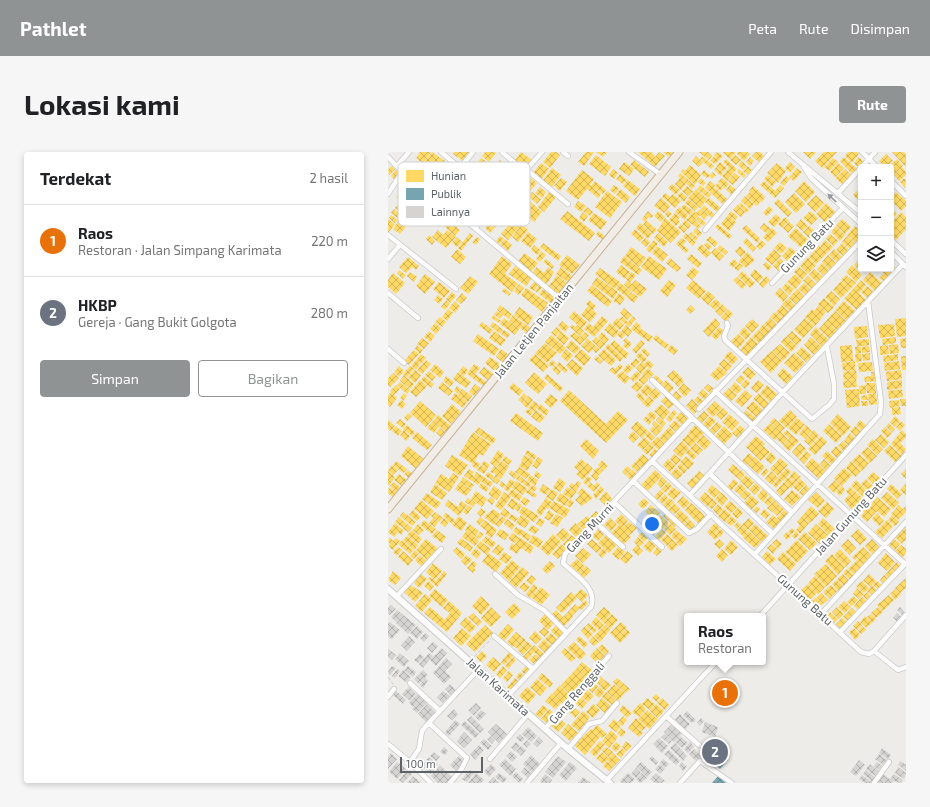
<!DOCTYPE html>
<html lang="id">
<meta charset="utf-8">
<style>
body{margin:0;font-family:"Exo 2",sans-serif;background:#f6f6f6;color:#202124}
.controls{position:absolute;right:12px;top:12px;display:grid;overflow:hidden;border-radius:4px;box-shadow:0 2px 6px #0003}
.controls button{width:36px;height:36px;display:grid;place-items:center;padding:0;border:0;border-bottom:1px solid #e0e0e0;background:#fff;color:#202124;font:20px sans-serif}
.scale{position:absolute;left:12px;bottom:10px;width:83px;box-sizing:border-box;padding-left:4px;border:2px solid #5d6367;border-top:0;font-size:11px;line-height:14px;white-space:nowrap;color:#5d6367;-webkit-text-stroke:3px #fff;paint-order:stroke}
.you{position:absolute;left:264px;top:372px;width:14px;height:14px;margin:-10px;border:3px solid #fff;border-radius:50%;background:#1a73e8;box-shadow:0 0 0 6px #1a73e833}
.badge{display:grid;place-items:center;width:26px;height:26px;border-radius:50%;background:#909394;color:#fff;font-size:13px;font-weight:700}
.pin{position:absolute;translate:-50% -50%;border:2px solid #fff;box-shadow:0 1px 4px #0006}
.popup{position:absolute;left:296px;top:461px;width:82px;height:52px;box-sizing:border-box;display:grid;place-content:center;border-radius:4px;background:#fff;filter:drop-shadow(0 1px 3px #0005);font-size:13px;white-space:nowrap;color:#757577}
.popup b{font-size:15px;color:#202124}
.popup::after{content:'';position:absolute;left:50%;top:100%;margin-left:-8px;border:8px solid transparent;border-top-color:#fff}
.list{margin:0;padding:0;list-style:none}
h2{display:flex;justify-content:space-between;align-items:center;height:52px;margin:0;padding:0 16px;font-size:17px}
h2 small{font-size:13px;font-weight:400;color:#757577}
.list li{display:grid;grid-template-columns:26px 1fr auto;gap:12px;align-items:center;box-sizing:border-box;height:72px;padding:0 16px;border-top:1px solid #e0e0e0}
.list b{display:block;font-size:15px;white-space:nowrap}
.list p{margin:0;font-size:13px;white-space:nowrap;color:#757577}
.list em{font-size:13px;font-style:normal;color:#757577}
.actions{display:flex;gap:8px;padding:12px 16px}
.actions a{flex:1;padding:9px 0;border:1px solid #909394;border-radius:4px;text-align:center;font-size:14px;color:#909394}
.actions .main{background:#909394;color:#fff}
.icon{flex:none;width:22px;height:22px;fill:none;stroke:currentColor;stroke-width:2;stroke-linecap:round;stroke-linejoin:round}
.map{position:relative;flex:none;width:518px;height:631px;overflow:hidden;border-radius:4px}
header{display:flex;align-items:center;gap:24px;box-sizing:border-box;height:56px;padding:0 20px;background:#909394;color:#fff}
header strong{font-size:19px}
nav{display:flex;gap:22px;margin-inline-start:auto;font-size:14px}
.intro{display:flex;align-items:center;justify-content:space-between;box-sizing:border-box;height:96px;padding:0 24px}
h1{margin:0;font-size:28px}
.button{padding:10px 18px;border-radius:4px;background:#909394;color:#fff;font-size:14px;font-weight:700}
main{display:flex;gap:24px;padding:0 24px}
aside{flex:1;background:#fff;border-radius:4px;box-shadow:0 2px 6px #0003}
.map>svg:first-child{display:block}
.homes{fill:url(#homes-cross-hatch)}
.public{fill:url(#public-cross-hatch)}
.building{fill:url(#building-cross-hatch)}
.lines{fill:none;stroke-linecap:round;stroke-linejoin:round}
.minor-casing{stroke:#c9c9ca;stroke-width:6}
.secondary-casing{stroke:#c9c9ca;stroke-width:8}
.trunk-casing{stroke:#c7b095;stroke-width:9}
.path{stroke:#c8ceca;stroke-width:1;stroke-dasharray:4 2;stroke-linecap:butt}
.minor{stroke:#fcfcfc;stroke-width:4.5}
.secondary{stroke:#fcfcfc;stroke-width:6}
.trunk{stroke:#f2ede6;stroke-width:7}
.oneway{fill:#95999b}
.labels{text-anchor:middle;stroke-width:4;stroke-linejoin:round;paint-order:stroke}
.street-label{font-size:12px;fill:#5d6367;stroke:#fff}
.key{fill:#fff;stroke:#ced0d1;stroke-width:1}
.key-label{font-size:11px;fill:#5d6367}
</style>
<header>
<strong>Pathlet</strong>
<nav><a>Peta</a><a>Rute</a><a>Disimpan</a></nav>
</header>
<div class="intro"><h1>Lokasi kami</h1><a class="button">Rute</a></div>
<main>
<aside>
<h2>Terdekat<small>2 hasil</small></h2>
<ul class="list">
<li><span class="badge" style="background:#e8710a">1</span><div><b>Raos</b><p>Restoran · Jalan Simpang Karimata</p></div><em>220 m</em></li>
<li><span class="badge" style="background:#6b7280">2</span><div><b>HKBP</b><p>Gereja · Gang Bukit Golgota</p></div><em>280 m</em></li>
</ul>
<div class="actions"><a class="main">Simpan</a><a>Bagikan</a></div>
</aside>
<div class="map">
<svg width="518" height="631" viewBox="0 0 518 631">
<defs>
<pattern id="homes-cross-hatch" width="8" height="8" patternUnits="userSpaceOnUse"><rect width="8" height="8" fill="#ffd966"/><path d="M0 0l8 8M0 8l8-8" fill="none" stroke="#d2b458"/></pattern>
<pattern id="public-cross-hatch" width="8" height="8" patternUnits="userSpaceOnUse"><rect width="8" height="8" fill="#76a5af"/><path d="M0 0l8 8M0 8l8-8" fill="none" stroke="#648a92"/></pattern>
<pattern id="building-cross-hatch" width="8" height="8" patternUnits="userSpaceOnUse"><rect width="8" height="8" fill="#d6d4d3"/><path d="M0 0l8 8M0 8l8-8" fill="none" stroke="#b1b0af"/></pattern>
</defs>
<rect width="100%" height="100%" fill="#eeece9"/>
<path class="homes" d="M 32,0 L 43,0 L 36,10 L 40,13 L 39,15 L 28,6 Z
M 44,0 L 57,9 L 50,19 L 37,9 Z
M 66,0 L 81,0 L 75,9 L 65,2 Z
M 97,0 L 106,0 L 108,1 L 101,10 L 94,4 Z
M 133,0 L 144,8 L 137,16 L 127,8 Z
M 163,0 L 168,0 L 172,3 L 162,16 L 155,10 Z
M 198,0 L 206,0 L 196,14 L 190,10 Z
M 208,0 L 219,0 L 215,5 Z
M 250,0 L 263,0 L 267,4 L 266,6 L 268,4 L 273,8 L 267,15 Z
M 271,0 L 277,4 L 273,8 L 268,4 Z
M 275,0 L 285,0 L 281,5 Z
M 311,0 L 320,0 L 324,4 L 321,8 Z
M 329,0 L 335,4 L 331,8 L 326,3 Z
M 336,0 L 348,0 L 342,7 L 335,1 Z
M 350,0 L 359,0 L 362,2 L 356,9 L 349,2 Z
M 368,0 L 372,0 L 376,4 L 371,10 L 364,4 Z
M 415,0 L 428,0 L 422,7 Z
M 436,0 L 449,0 L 434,16 L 427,9 Z
M 460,0 L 469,0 L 471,2 L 464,11 L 457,4 Z
M 504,0 L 518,0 L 518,13 L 517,14 Z
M 498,2 L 505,9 L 497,15 L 491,9 Z
M 208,3 L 223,15 L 217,24 L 201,12 Z
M 347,3 L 353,8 L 348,13 L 342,8 Z
M 308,4 L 315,11 L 311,15 L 304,9 Z
M 314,4 L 326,14 L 323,17 L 312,7 Z
M 326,4 L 331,8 L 327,12 L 322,9 Z
M 362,5 L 366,9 L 362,14 L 358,10 Z
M 456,5 L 470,18 L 465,23 L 452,9 Z
M 471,5 L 476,10 L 471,16 L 466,11 Z
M 93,6 L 104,14 L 99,20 L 88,12 Z
M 445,6 L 450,10 L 441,19 L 436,15 Z
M 338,7 L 349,17 L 339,29 L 334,24 L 341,16 L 335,10 Z
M 509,7 L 515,14 L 504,24 L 503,15 L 500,15 Z
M 112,8 L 122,17 L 116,25 L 105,16 Z
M 246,8 L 261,20 L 257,25 L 242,13 Z
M 28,9 L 41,18 L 37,23 L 24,14 Z
M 354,9 L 359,14 L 355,18 L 350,13 Z
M 236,10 L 246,17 L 241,24 L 231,17 Z
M 332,10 L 339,16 L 335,20 L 328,14 Z
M 402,10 L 407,15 L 402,21 L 397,16 Z
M 153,11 L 161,17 L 152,29 L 144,22 Z
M 389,11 L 398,19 L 390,31 L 379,21 Z
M 450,11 L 456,16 L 447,25 L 442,20 Z
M 65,13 L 72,18 L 63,31 L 56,26 Z
M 88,13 L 99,22 L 93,29 L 82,20 Z
M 302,13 L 313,23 L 307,33 L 293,20 L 295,17 L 297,19 Z
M 3,14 L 7,17 L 1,23 L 0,18 Z
M 360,14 L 364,18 L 360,23 L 355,19 Z
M 24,15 L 30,20 L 26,26 L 19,21 Z
M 329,15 L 335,21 L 333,24 L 326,18 Z
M 514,15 L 518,20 L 518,23 L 511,29 L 506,23 Z
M 127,16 L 133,21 L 123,32 L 117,27 Z
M 164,16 L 173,23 L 164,35 L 155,28 Z
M 409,16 L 414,20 L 406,29 L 401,25 Z
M 8,17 L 13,21 L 7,28 L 3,24 Z
M 225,17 L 230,21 L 226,27 L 221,23 Z
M 351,17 L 358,23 L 356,26 L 349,20 Z
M 457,17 L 464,24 L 455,33 L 447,26 Z
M 194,18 L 206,27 L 202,33 L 213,42 L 210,46 L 199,37 L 190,48 L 178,39 Z
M 316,18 L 322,23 L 325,20 L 328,23 L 324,27 L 321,24 L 319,26 L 313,22 Z
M 104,19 L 108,23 L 104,28 L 109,33 L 103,40 L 94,32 Z
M 31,20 L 37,24 L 33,29 L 28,25 Z
M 292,21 L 307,34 L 304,37 L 290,24 Z
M 347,21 L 352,25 L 345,33 L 340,29 Z
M 41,22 L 48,27 L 41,38 L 34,33 Z
M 73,22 L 79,27 L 72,35 L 66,30 Z
M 232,22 L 239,28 L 235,32 L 228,27 Z
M 380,23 L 388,30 L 384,35 L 376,27 Z
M 398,24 L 402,27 L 396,34 L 392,31 Z
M 141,25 L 149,31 L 140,42 L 132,36 Z
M 173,26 L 179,30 L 172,39 L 166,34 Z
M 292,26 L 298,32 L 293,38 L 287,32 Z
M 313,26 L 318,31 L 315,34 L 310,30 Z
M 334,26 L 341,32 L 337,37 L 330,30 Z
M 516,26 L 518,28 L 517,36 L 512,30 Z
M 55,28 L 63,34 L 56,44 L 53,41 L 57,35 L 53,32 Z
M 240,28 L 252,37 L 247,44 L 235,34 Z
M 116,29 L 122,34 L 113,46 L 107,41 Z
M 207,29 L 218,38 L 215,42 L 203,34 Z
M 322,29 L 327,33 L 326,35 L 339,47 L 335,52 L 317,36 Z
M 376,29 L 387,39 L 392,33 L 396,36 L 387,46 L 372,33 Z
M 416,29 L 427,40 L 418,50 L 407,39 Z
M 82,30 L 89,36 L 80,46 L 73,41 Z
M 330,31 L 335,36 L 332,39 L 327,34 Z
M 20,32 L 25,36 L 20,43 L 15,39 Z
M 52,32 L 56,35 L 51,43 L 46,39 Z
M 67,32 L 73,38 L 71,41 L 64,35 Z
M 284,32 L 292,38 L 288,43 L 280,36 Z
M 226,33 L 231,36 L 227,42 L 222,38 Z
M 312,33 L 323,43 L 320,46 L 309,37 Z
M 342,33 L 349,38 L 345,44 L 338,38 Z
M 299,34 L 305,39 L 300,44 L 294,39 Z
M 365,34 L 377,45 L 374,50 L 361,39 Z
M 91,35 L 97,40 L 91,47 L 85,42 Z
M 152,35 L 158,40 L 154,46 L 147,41 Z
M 473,35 L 473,51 L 465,43 Z
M 26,36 L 30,39 L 25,47 L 20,43 Z
M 63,37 L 70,42 L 61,52 L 55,47 Z
M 232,37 L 242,45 L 238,51 L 228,43 Z
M 308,37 L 319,47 L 312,56 L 300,46 Z
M 13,39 L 17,42 L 12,48 L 8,45 Z
M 219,39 L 234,50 L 222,66 L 207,55 Z
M 144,40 L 153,47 L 149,52 L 140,44 Z
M 161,40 L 168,45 L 156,60 L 150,55 Z
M 293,40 L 299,45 L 296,50 L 289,44 Z
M 362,40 L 373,49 L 369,54 L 358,44 Z
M 508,40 L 518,49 L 518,54 L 513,59 L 503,48 L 503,46 Z
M 30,41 L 48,54 L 42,63 L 23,50 Z
M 73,41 L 81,48 L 70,61 L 62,54 Z
M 277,41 L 282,45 L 285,42 L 293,49 L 287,56 L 274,45 Z
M 406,41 L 417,52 L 408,61 L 397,50 Z
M 18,42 L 24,47 L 22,50 L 16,46 Z
M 98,42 L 108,50 L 94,68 L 84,59 Z
M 133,42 L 141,49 L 131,62 L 123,56 Z
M 85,43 L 91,47 L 87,52 L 81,47 Z
M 428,43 L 436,51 L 427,60 L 419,52 Z
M 357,44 L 366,52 L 362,57 L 353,49 Z
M 273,46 L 282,54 L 276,61 L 266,54 Z
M 321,46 L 334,57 L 330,61 L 317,50 Z
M 300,47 L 310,55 L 307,59 L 297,51 Z
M 390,47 L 404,61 L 400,65 L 386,51 Z
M 142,49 L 154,60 L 146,70 L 134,60 Z
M 190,49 L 198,54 L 193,60 L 186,55 Z
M 11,51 L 19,57 L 15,62 L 7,56 Z
M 353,51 L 361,58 L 359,61 L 350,53 Z
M 438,51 L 448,61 L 438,71 L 428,62 Z
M 25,52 L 32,57 L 24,67 L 17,62 Z
M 296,52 L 305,59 L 301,63 L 293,56 Z
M 316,53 L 327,63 L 324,66 L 313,57 Z
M 349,53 L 357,60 L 353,65 L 345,58 Z
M 381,54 L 385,58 L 379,64 L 375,61 Z
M 199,55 L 205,60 L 202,64 L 195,59 Z
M 291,55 L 300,63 L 297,68 L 287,60 Z
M 503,56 L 509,62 L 503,68 Z
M 6,57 L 14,63 L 11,67 L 3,61 Z
M 114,57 L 119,62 L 102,81 L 97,76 Z
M 312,57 L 320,63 L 316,68 L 312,63 L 307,68 L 313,74 L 311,77 L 298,68 L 306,59 L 308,61 Z
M 32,58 L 41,64 L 36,71 L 28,65 Z
M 280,58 L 284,62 L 280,66 L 277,62 Z
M 179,59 L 207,81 L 201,89 L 172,67 Z
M 260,59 L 265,64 L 263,66 L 261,65 L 258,68 L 269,78 L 265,82 L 255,73 L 257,70 L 254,67 Z
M 270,59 L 277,65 L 273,70 L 266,64 Z
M 343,59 L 350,65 L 347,68 L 340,63 Z
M 422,59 L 430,66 L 423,73 L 415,66 Z
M 195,60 L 200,64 L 196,70 L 191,66 Z
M 513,60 L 518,65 L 518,77 L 508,88 L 503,83 L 503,71 Z
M 206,61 L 219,70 L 213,78 L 200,68 Z
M 287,61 L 292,65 L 290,67 L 292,70 L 288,74 L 281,68 Z
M 388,62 L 393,67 L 386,75 L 380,70 Z
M 3,63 L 10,68 L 7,71 L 1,66 Z
M 340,63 L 348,70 L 341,79 L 333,72 Z
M 311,65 L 318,71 L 315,74 L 308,68 Z
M 397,65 L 401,69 L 394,76 L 390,72 Z
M 277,66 L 293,80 L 283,91 L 269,79 Z
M 0,67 L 7,72 L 0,81 Z
M 12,67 L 20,72 L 12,82 L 5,77 Z
M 126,67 L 133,73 L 120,88 L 113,82 Z
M 413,67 L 420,74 L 414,79 L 408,73 Z
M 454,67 L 463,75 L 457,82 L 448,73 Z
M 60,68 L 72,78 L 67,84 L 55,73 Z
M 297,68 L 303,73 L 300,77 L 294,72 Z
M 401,70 L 406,74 L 400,81 L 395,76 Z
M 252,71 L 264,82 L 260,87 L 248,76 Z
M 376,71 L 383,77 L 378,81 L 372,76 Z
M 134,72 L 140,78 L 130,90 L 124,85 Z
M 293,72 L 299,77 L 296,81 L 290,75 Z
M 330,72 L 344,84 L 341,87 L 327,75 Z
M 358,73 L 372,87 L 369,91 L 354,77 Z
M 421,74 L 428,80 L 422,87 L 415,80 Z
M 448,74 L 457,83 L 452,89 L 443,80 Z
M 467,74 L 473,80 L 473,85 L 468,91 L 459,83 Z
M 308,76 L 314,81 L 311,85 L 305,80 Z
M 384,76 L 389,81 L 380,90 L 375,85 Z
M 408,76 L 414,82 L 406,90 L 400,84 Z
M 247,77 L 256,85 L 252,90 L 243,82 Z
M 50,78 L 55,83 L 59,78 L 68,85 L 58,96 L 44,85 Z
M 210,79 L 218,85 L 215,88 L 208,83 Z
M 140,80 L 149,87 L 142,96 L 133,89 Z
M 303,80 L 310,86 L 308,89 L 301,83 Z
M 82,81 L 85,84 L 73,99 L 70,96 Z
M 270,81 L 280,90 L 276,95 L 266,86 Z
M 298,81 L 308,90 L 305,94 L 295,85 Z
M 414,82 L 421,89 L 413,96 L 407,90 Z
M 442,82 L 450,89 L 446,94 L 438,87 Z
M 41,83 L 47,89 L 44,93 L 38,87 Z
M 112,84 L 116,87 L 111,92 L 108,89 Z
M 322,84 L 330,91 L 327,95 L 318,88 Z
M 459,84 L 468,92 L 463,98 L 454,90 Z
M 69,85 L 74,90 L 69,95 L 64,91 Z
M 89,85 L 92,87 L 88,93 L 84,90 Z
M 257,86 L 262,90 L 258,95 L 253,91 Z
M 293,86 L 298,89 L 295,93 L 301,98 L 298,101 L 288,92 Z
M 358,86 L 368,96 L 365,100 L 355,90 Z
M 117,87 L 124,93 L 120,99 L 112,92 Z
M 266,88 L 270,92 L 262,101 L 258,97 Z
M 373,88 L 378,92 L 372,98 L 368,94 Z
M 437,88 L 445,95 L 439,101 L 432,94 Z
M 319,90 L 324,95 L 321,98 L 316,93 Z
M 392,90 L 399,96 L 393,102 L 386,96 Z
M 155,91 L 173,104 L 170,109 L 152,95 Z
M 454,91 L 462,99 L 456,105 L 448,98 Z
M 313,92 L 323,101 L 327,96 L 336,104 L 331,109 L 323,101 L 318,106 L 309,97 Z
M 146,93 L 153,98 L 149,103 L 143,98 Z
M 332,93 L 340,100 L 337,103 L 329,97 Z
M 269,94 L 280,103 L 274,110 L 264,101 Z
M 352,94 L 358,100 L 353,105 L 347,99 Z
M 431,94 L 439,101 L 433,107 L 425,99 Z
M 243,95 L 258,106 L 251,115 L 237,104 Z
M 402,95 L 409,101 L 400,110 L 394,104 Z
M 69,97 L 78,105 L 72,112 L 63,105 Z
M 386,97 L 393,104 L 384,113 L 377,107 Z
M 446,97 L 455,106 L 450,111 L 441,103 Z
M 153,99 L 158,103 L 152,110 L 148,107 Z
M 359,100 L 367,108 L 358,116 L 351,109 Z
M 425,100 L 433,107 L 428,112 L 421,105 Z
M 136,101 L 150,111 L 143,120 L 130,110 Z
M 303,102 L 314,111 L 310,116 L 299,107 Z
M 179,103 L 192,113 L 184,122 L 171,113 Z
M 440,103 L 449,112 L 443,119 L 434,110 Z
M 114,104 L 124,112 L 117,122 L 130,132 L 124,140 L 101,122 Z
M 236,104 L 254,118 L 250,123 L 232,110 Z
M 261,104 L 279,117 L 271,128 L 253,115 Z
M 20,105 L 31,114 L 28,118 L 24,115 L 18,121 L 11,115 Z
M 420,105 L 428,113 L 420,122 L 412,114 Z
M 282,106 L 293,116 L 289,120 L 278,111 Z
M 392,106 L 399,113 L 392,120 L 385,114 Z
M 158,107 L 166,114 L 164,117 L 155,110 Z
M 346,107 L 350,111 L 345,116 L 341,112 Z
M 471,108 L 473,110 L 471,118 L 466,113 Z
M 378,110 L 384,115 L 380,119 L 375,113 Z
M 351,111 L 355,114 L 350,119 L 346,116 Z
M 434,111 L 442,119 L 437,125 L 429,117 Z
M 503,112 L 507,116 L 495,129 L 491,126 L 496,121 L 491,117 L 503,117 Z
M 233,113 L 242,120 L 237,127 L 228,120 Z
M 464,113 L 474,123 L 468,130 L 458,120 Z
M 127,114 L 144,126 L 138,134 L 121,122 Z
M 149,115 L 156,121 L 160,115 L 166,120 L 159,132 L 144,121 Z
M 173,115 L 184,124 L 180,130 L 168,122 Z
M 305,115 L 311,120 L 304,128 L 298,123 Z
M 411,115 L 419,122 L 414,128 L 406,120 Z
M 212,116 L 232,130 L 227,137 L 207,122 Z
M 367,117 L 375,125 L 370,131 L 362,123 Z
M 426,117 L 437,126 L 431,132 L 421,123 Z
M 11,118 L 18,123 L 15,127 L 9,121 Z
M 354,119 L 367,131 L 362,136 L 350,124 Z
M 22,120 L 29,125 L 26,130 L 19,124 Z
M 243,120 L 248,123 L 242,131 L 238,127 Z
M 482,120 L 494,131 L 487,139 L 475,128 Z
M 5,121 L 17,131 L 8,142 L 0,135 L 0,128 Z
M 37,122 L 47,130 L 37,142 L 28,134 Z
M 407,122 L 414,129 L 407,137 L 399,130 Z
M 169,123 L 179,131 L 174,137 L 164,130 Z
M 458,123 L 468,131 L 462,137 L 453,128 Z
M 82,124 L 90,130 L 80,142 L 72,136 Z
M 378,124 L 382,128 L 375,136 L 371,132 Z
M 420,124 L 429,133 L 425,138 L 415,129 Z
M 209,125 L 230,140 L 225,147 L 204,132 Z
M 349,125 L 358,133 L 354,137 L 345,128 Z
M 247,128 L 259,137 L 252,145 L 236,133 L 239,129 L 244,132 Z
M 281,128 L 288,133 L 279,145 L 272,139 Z
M 305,128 L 318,139 L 311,147 L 298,136 Z
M 473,128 L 478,133 L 471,141 L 478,148 L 469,158 L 456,147 Z
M 453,129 L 462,137 L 453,146 L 445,138 Z
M 51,130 L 62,139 L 56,146 L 45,137 Z
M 146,130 L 150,133 L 146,139 L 141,136 Z
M 164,130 L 174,138 L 170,142 L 160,134 Z
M 232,131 L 243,139 L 239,145 L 228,137 Z
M 398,131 L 406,137 L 401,143 L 394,136 Z
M 416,131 L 424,138 L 419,144 L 410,137 Z
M 131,132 L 136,136 L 131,143 L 126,139 Z
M 151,133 L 154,135 L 150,141 L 147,139 Z
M 204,133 L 224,149 L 220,155 L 199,139 Z
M 479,134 L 485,139 L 479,146 L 473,140 Z
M 116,136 L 123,141 L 121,144 L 114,139 Z
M 138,136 L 160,151 L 154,160 L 133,143 Z
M 392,136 L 400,144 L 395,150 L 387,142 Z
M 155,137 L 168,146 L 163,151 L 151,142 Z
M 409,137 L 417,145 L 409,153 L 401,146 Z
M 320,139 L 327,145 L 320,153 L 313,146 Z
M 443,139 L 452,147 L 446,154 L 437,145 Z
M 64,140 L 68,144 L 62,151 L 58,147 Z
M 243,140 L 250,145 L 246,151 L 239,146 Z
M 74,141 L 79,146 L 73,152 L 68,148 Z
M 231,141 L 237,146 L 232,153 L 225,149 Z
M 50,143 L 55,147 L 51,152 L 46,148 Z
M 400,146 L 408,154 L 403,160 L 394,152 Z
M 436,146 L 446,155 L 440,161 L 430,152 Z
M 328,147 L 333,152 L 327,158 L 321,153 Z
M 58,148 L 62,152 L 57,158 L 53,155 Z
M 201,148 L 208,154 L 205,158 L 209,162 L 202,170 L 193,163 L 200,154 L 198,152 Z
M 67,149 L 72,154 L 67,161 L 61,156 Z
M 456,149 L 467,159 L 458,168 L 447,158 Z
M 334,152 L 339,157 L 332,164 L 327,159 Z
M 112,153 L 124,162 L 121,167 L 109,158 Z
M 303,153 L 307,157 L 302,162 L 298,158 Z
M 394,153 L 402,161 L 396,167 L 388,160 Z
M 431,153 L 438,160 L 427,174 L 417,165 L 424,157 L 426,159 Z
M 131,155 L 145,165 L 140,173 L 126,163 Z
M 236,156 L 244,163 L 239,168 L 232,161 Z
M 60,157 L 65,161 L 59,169 L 54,165 Z
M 340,157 L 345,162 L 338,170 L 333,165 Z
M 109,159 L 115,163 L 112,167 L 106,162 Z
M 186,159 L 199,170 L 194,177 L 181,165 Z
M 447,159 L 458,169 L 449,178 L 438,169 Z
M 387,160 L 396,168 L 391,173 L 382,165 Z
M 105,163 L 113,169 L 111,171 L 103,166 Z
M 125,163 L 135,171 L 131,177 L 121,169 Z
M 214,164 L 220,169 L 206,185 L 196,177 L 201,171 L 205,175 Z
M 234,164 L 240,170 L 245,164 L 248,167 L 241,175 L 231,167 Z
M 52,165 L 58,170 L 54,175 L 47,170 Z
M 116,166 L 131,177 L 127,183 L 112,172 Z
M 229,166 L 236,173 L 232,178 L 224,172 Z
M 327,166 L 332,172 L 321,185 L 315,179 Z
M 382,166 L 390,174 L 385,180 L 376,172 Z
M 417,166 L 426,174 L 415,186 L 406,178 Z
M 518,166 L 518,184 L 509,185 L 507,167 Z
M 364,167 L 371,173 L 364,181 L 357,174 Z
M 174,169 L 181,175 L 177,180 L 170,174 Z
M 438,169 L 449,179 L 442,187 L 431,177 Z
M 94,170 L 105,178 L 102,182 L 91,174 Z
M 105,170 L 115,178 L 112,182 L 102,174 Z
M 248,170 L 253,174 L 252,176 L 265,185 L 261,190 L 243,177 Z
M 47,171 L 53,176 L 48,182 L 42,177 Z
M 136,171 L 144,177 L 140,182 L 132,176 Z
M 222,171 L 231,179 L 226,186 L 216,178 Z
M 184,172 L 187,175 L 189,173 L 196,179 L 192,184 L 182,175 Z
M 375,172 L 384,180 L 379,186 L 371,178 Z
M 506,172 L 507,184 L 492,186 L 490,173 Z
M 238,173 L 244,179 L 240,185 L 233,179 Z
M 479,174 L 480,185 L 467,187 L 466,175 Z
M 169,175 L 173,178 L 167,185 L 163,181 Z
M 331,175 L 336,179 L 328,188 L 323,184 Z
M 356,175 L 363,182 L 358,188 L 351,181 Z
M 428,175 L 433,181 L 429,185 L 434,181 L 441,188 L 435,195 L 422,182 Z
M 116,178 L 122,182 L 119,186 L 113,182 Z
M 370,178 L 378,185 L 372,192 L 364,185 Z
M 41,179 L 47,184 L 42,190 L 36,185 Z
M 106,179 L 118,188 L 113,194 L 101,186 Z
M 173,179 L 181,186 L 176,193 L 168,186 Z
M 232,179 L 237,183 L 234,187 L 229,183 Z
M 404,179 L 414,188 L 409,193 L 399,184 Z
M 186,180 L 192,185 L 197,180 L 201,183 L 192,193 L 182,184 Z
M 214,180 L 221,187 L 217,192 L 210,185 Z
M 90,182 L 111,197 L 106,204 L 85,189 Z
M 350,182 L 357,189 L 350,197 L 342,190 Z
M 163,183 L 178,196 L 172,202 L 157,190 Z
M 268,183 L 281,193 L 278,197 L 265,187 Z
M 398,184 L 409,194 L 403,200 L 393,190 Z
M 208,185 L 217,192 L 213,197 L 204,189 Z
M 363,185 L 371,193 L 366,198 L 362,195 L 365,198 L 359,205 L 352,198 Z
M 423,185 L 434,195 L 426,203 L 416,193 Z
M 508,185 L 508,191 L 495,193 L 494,187 Z
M 34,186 L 41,191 L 36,197 L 29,192 Z
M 199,186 L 208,194 L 205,197 L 197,189 Z
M 238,186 L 244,192 L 239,197 L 235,194 L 237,191 L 235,189 Z
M 518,186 L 518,196 L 513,196 L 512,187 Z
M 481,187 L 481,193 L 469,195 L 468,188 Z
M 183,188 L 192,196 L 187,202 L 178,195 Z
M 226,188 L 241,202 L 237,207 L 222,193 Z
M 253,188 L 257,191 L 248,202 L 244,198 Z
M 197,190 L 205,197 L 201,201 L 193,194 Z
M 157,191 L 169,201 L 159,211 L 147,201 Z
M 220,192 L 235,206 L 232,210 L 217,196 Z
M 392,192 L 402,201 L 395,209 L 384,199 Z
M 510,192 L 511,201 L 502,202 L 501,193 Z
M 29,193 L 35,198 L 32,202 L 27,197 Z
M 283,193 L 290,198 L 286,203 L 279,198 Z
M 464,193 L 465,209 L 453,210 L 452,194 Z
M 500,193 L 501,202 L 492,203 L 492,194 Z
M 208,194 L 212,197 L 208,201 L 205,198 Z
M 481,194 L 482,200 L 474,201 L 474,195 Z
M 414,195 L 424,204 L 418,210 L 408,201 Z
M 467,195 L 473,195 L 473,201 L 468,202 Z
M 256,196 L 262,202 L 259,205 L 253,199 Z
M 113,197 L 121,203 L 116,211 L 108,205 Z
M 178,197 L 185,203 L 179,210 L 173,204 Z
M 193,197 L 203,206 L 196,214 L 186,205 Z
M 216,197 L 228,208 L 223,214 L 217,209 L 219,205 L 216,209 L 210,203 Z
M 26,198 L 31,202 L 21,213 L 16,209 Z
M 342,199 L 350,207 L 344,213 L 336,205 Z
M 383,199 L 394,209 L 383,221 L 372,210 Z
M 252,200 L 259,207 L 255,211 L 259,215 L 253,222 L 248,216 L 254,210 L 248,204 Z
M 406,201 L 417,211 L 407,221 L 396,211 Z
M 482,201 L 482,208 L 475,209 L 474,202 Z
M 33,202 L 38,206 L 33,212 L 28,208 Z
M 147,202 L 161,214 L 155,220 L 141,208 Z
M 467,202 L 473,202 L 474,209 L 468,210 Z
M 510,202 L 510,208 L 496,210 L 495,204 Z
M 209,204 L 215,209 L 212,212 L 206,207 Z
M 513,204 L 518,204 L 518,218 L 514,218 Z
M 102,205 L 113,213 L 108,220 L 97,211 Z
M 248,206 L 252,210 L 246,216 L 242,212 Z
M 184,207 L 195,216 L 189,224 L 178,214 Z
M 336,207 L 344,214 L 338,220 L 331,212 Z
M 28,208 L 32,212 L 28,218 L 23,214 Z
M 38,208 L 43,212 L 34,222 L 29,218 Z
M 164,208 L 168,211 L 164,215 L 160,212 Z
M 260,208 L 266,213 L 262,217 L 256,212 Z
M 467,209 L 467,218 L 455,219 L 454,211 Z
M 511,209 L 512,217 L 497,219 L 496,211 Z
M 171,210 L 180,218 L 177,221 L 168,213 Z
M 484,210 L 485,219 L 471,220 L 470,211 Z
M 47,212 L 56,220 L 52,226 L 42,218 Z
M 86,212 L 92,216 L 87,222 L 100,231 L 97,235 L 79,222 Z
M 232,212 L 235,215 L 227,223 L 221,218 L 225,215 L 227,217 Z
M 240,212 L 245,216 L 239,222 L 235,218 Z
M 167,213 L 173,219 L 170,223 L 164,217 Z
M 11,214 L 16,219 L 11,225 L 6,220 Z
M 22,214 L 26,217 L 19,225 L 15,222 Z
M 75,214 L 80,218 L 76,224 L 71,220 Z
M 331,214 L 339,221 L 329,229 L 322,223 Z
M 96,215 L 106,222 L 101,229 L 91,221 Z
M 360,215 L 368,222 L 362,228 L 354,221 Z
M 260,216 L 266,222 L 260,227 L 254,222 Z
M 395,216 L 405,225 L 398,232 L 389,223 Z
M 27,218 L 33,223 L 27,231 L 20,225 Z
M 286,218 L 292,224 L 285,230 L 279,224 Z
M 468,218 L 469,227 L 456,228 L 455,220 Z
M 513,218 L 514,227 L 499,229 L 498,220 Z
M 41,219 L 48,225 L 44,229 L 37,223 Z
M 234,219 L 242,226 L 237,232 L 228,224 Z
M 249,219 L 253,223 L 246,230 L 242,226 Z
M 70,220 L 83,230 L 78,236 L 65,227 Z
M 146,220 L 159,232 L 150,242 L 137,231 Z
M 483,220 L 488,220 L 489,229 L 477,230 L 476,225 L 483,224 Z
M 5,221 L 11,226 L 2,235 L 0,233 L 0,226 Z
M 159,222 L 175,236 L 172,240 L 156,226 Z
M 16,223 L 26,232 L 22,237 L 12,229 Z
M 255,223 L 260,228 L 255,233 L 250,228 Z
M 268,223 L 275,230 L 272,234 L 264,227 Z
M 353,223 L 357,226 L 352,232 L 348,228 Z
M 36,224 L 46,232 L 43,236 L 33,228 Z
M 58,224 L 66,230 L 62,235 L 55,229 Z
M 292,224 L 296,229 L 290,235 L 286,230 Z
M 358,227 L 362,231 L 357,237 L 353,233 Z
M 468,227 L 469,235 L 456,236 L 455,229 Z
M 32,228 L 39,234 L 34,240 L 27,234 Z
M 278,228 L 286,236 L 280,242 L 272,234 Z
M 370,228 L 376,233 L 369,241 L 363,236 Z
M 514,228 L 514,236 L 499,238 L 499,230 Z
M 249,229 L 255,234 L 249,240 L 243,235 Z
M 12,230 L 22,238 L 19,242 L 9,233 Z
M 54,230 L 65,239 L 61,244 L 50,236 Z
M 347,230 L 354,237 L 349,242 L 342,236 Z
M 125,231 L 135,239 L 131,244 L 121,236 Z
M 295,231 L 303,238 L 297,245 L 290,238 Z
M 478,231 L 487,231 L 488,241 L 479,241 Z
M 87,232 L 92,236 L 86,244 L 81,240 Z
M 259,232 L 265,238 L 258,245 L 252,239 Z
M 320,232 L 327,238 L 323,242 L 316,236 Z
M 8,233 L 12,237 L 6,243 L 2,239 Z
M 379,233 L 389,242 L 382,250 L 372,241 Z
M 478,233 L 478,242 L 472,242 L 471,234 Z
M 27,234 L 33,240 L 28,245 L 22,240 Z
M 69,234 L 73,237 L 70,242 L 66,239 Z
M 267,236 L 273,242 L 267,248 L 261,243 Z
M 341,236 L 349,243 L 343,249 L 335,242 Z
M 74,237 L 84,244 L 80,250 L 70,243 Z
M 315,237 L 322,244 L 318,249 L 310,242 Z
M 471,237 L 472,254 L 459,256 L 457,238 Z
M 514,237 L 515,245 L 501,247 L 500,239 Z
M 181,238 L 218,272 L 230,259 L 240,268 L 218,291 L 172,249 Z
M 357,238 L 364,244 L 354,255 L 347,249 Z
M 288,239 L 294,245 L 289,250 L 283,245 Z
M 3,240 L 9,246 L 2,255 L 0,253 L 0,244 Z
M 251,240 L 257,246 L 254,250 L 248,244 Z
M 16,241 L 19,244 L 15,249 L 12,246 Z
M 67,241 L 79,250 L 75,256 L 63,247 Z
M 136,241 L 139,244 L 134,251 L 130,248 Z
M 371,241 L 381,251 L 376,257 L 365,247 Z
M 488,241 L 489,252 L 481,253 L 480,242 Z
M 162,242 L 170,248 L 163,256 L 156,250 Z
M 279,243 L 287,251 L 281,257 L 273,249 Z
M 479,243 L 480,248 L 474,248 L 473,244 Z
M 140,244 L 145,248 L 139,256 L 134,252 Z
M 261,244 L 266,249 L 260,256 L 254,251 Z
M 310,244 L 317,250 L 313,254 L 306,248 Z
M 304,247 L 312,255 L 306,262 L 298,254 Z
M 512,247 L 518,247 L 518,254 L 513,254 Z
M 13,248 L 18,252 L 14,257 L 9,253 Z
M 511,248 L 512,254 L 502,256 L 501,249 Z
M 32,249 L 48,263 L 38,275 L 22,261 Z
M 146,249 L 151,253 L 146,260 L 140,256 Z
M 327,249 L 334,256 L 325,265 L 318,258 Z
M 365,249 L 375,258 L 368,265 L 358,256 Z
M 473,249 L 480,249 L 480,254 L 474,254 Z
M 64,252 L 73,260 L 63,272 L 54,264 Z
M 152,252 L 161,259 L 158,264 L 149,257 Z
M 273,252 L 282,260 L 275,268 L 266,259 Z
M 512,255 L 513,262 L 504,263 L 504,256 Z
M 335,256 L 340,261 L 333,268 L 328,263 Z
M 140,257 L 145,260 L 142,264 L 137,260 Z
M 148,258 L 157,265 L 152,271 L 143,265 Z
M 286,258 L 289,261 L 282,270 L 278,267 Z
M 358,258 L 368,266 L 365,270 L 356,261 Z
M 402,258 L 409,265 L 399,276 L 391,269 Z
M 263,259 L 269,264 L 265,269 L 259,263 Z
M 316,259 L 321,263 L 314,271 L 309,266 Z
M 293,260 L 300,267 L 294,273 L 287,266 Z
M 20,261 L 24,264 L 19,269 L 16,266 Z
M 128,261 L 155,281 L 150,289 L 122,269 Z
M 341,262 L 351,271 L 344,279 L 334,270 Z
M 450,262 L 463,275 L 455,284 L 442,271 Z
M 50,263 L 63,274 L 58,280 L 45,269 Z
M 259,264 L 264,269 L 261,273 L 255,267 Z
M 322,264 L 328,269 L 320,277 L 315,272 Z
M 507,264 L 512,269 L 507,275 L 502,270 Z
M 271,265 L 278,271 L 275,275 L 268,268 Z
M 386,266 L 397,276 L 393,280 L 382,270 Z
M 409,266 L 417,273 L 408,283 L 400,276 Z
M 12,267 L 18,272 L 15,276 L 8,271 Z
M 0,268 L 7,274 L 3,279 L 0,277 Z
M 287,268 L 294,275 L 289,281 L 281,274 Z
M 472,268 L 480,275 L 475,280 L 468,273 Z
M 45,269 L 51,275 L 46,281 L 39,276 Z
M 249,269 L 260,279 L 254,286 L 243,276 Z
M 267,269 L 275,276 L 272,280 L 264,272 Z
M 513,269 L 517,273 L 512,279 L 508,275 Z
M 329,270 L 334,274 L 325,283 L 321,279 Z
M 382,271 L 394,281 L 387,288 L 375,278 Z
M 501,271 L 507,277 L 504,280 L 498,274 Z
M 441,272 L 454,284 L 448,291 L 435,279 Z
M 19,273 L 27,280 L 24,284 L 15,277 Z
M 307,273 L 316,281 L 308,289 L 300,281 Z
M 352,273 L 357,278 L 350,286 L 344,281 Z
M 418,273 L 424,279 L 417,287 L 411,282 Z
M 8,274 L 14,279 L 10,284 L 4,279 Z
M 265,274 L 272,280 L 268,284 L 262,278 Z
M 336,274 L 345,283 L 336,292 L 327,284 Z
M 467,274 L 474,280 L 469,286 L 462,279 Z
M 90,275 L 108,287 L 105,292 L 87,280 Z
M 281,275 L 288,282 L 283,287 L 277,282 L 282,287 L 278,292 L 271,286 Z
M 497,275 L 504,281 L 499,286 L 493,279 Z
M 52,276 L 57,280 L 53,285 L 48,281 Z
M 16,278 L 22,284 L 18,289 L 12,283 Z
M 399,278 L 404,283 L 401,286 L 395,281 Z
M 426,278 L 431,284 L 422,294 L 416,289 Z
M 514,278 L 518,282 L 518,285 L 512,291 L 518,297 L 514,303 L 503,292 Z
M 245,279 L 251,285 L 245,291 L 240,285 Z
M 261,279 L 267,285 L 263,289 L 257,284 Z
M 29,280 L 44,293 L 39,298 L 24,286 Z
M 85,280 L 103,292 L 95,304 L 91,302 L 87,309 L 92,312 L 89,317 L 84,314 L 85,312 L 71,303 Z
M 394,281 L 400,287 L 395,293 L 389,287 Z
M 462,281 L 468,287 L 461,294 L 456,289 Z
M 300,282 L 308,289 L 302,295 L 294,288 Z
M 493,282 L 501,290 L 496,296 L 487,288 Z
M 315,283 L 323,291 L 317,298 L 308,290 Z
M 404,283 L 411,289 L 401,299 L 395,294 Z
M 368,284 L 377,292 L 375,294 L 382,300 L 373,309 L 358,295 Z
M 433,284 L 439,290 L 427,303 L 420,297 Z
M 256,285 L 262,290 L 255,298 L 249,293 Z
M 269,285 L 277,292 L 271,298 L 263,291 Z
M 198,287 L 211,299 L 205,307 L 192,294 Z
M 485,287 L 495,297 L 489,303 L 479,293 Z
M 294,289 L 301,296 L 293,306 L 285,299 Z
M 455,289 L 461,295 L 456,300 L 450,294 Z
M 262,291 L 266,295 L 259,303 L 255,299 Z
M 307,291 L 315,298 L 310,303 L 302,297 Z
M 412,291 L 418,297 L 410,306 L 404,300 Z
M 502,293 L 514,304 L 507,310 L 496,299 Z
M 20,294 L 38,309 L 30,319 L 13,304 Z
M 448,294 L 456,301 L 450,307 L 443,300 Z
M 479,295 L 489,304 L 482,311 L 473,301 Z
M 267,296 L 271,300 L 265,306 L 261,303 Z
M 301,297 L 309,304 L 305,308 L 298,301 Z
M 110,298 L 116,303 L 108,315 L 102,311 Z
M 139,298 L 149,304 L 146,308 L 137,302 Z
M 418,299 L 423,303 L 416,312 L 411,307 Z
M 439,299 L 449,308 L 444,313 L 434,304 Z
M 383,300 L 388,306 L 383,312 L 377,307 Z
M 361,301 L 366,306 L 359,313 L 354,309 Z
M 255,302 L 261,308 L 254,316 L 247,310 Z
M 286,302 L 293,308 L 288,313 L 282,307 Z
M 471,302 L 481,311 L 474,319 L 464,309 Z
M 64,303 L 80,313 L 72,324 L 57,314 Z
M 137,303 L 146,309 L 142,314 L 133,308 Z
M 117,304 L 124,309 L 121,313 L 114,309 Z
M 298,304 L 306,311 L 300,318 L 292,310 Z
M 150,305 L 155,308 L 149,317 L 144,314 Z
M 367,305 L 377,315 L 370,322 L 360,313 Z
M 392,306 L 400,313 L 390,324 L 382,317 Z
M 424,306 L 438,319 L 431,327 L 417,314 Z
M 193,307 L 198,311 L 191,319 L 186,315 Z
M 280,307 L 288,314 L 282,320 L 275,313 Z
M 436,307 L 443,314 L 439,319 L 432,312 Z
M 214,308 L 220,314 L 215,319 L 210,313 Z
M 8,309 L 19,317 L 15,321 L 5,313 Z
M 96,309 L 102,313 L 99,317 L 93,312 Z
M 113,309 L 121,314 L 113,327 L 107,324 L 108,322 L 102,320 L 106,314 L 111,317 L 109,315 L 111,312 L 116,315 L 111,312 Z
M 134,309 L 142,314 L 139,319 L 131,314 Z
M 463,309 L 473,319 L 467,325 L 458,316 Z
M 247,310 L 253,316 L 249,320 L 243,314 Z
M 199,311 L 205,317 L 195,328 L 188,322 Z
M 292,311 L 299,318 L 296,322 L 289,315 Z
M 345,312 L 352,318 L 347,324 L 340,318 Z
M 4,313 L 10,318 L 5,323 L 0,318 Z
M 93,313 L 99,317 L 96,322 L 89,318 Z
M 239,314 L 243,317 L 237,323 L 234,320 Z
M 131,315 L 142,322 L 138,327 L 127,320 Z
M 210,315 L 215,319 L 210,324 L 205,319 Z
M 288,316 L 295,322 L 289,328 L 283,321 Z
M 378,316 L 381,319 L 376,325 L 373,322 Z
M 399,316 L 403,320 L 395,329 L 390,325 Z
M 456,316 L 464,323 L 454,334 L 446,326 Z
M 81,317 L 86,320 L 84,323 L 93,329 L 90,333 L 76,324 Z
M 244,317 L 249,322 L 243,328 L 238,323 Z
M 518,317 L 518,327 L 513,322 Z
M 20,318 L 26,323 L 22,327 L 16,322 Z
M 123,318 L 130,323 L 127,327 L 121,322 Z
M 267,318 L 274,324 L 259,340 L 252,334 Z
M 353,318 L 357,322 L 352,328 L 347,324 Z
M 0,319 L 7,325 L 1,334 L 0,332 Z
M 148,319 L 154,323 L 151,327 L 146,324 Z
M 311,319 L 317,324 L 312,330 L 306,325 Z
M 383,319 L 390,326 L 384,333 L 377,327 Z
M 406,319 L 410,323 L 404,328 L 401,325 Z
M 88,320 L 96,325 L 93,329 L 86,324 Z
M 100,320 L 106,324 L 104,328 L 97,324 Z
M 206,320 L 211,325 L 208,329 L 203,324 Z
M 485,320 L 492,326 L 486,333 L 479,326 Z
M 65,321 L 71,325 L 61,340 L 47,331 L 53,322 L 61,327 Z
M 11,322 L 19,328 L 14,334 L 6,328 Z
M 130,323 L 137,328 L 135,332 L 128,327 Z
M 142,323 L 150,328 L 147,334 L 139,328 Z
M 358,323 L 366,330 L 360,337 L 352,329 Z
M 410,323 L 413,325 L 403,336 L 396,329 L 400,325 L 404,329 Z
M 107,324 L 112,328 L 109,332 L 104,329 Z
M 200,324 L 204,327 L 198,333 L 195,330 Z
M 75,325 L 86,333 L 83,337 L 72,330 Z
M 96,325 L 105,331 L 102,335 L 93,330 Z
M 274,325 L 279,329 L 273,336 L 269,332 Z
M 305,325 L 311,330 L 305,337 L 299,331 Z
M 171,326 L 178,331 L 172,340 L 165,336 Z
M 391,326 L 394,329 L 388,336 L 385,333 Z
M 122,327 L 127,330 L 120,340 L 116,337 Z
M 346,327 L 350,331 L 343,339 L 339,335 Z
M 412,327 L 418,332 L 410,340 L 405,335 Z
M 478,327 L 485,334 L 480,339 L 473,332 Z
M 138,328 L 143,332 L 141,336 L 135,332 Z
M 447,328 L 453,334 L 446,341 L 440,335 Z
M 468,328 L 480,340 L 475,345 L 463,334 Z
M 113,329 L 118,333 L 115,336 L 111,333 Z
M 128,329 L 139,336 L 135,343 L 124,336 Z
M 189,329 L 193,331 L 188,340 L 181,335 L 183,331 L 187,333 Z
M 6,330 L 12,335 L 8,340 L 2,334 Z
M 72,330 L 83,338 L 78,344 L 67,337 Z
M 202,330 L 206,334 L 209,330 L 212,333 L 206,340 L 199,334 Z
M 280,330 L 284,334 L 278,341 L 273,337 Z
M 396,330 L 402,335 L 393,344 L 388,339 Z
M 93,331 L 101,336 L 98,340 L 91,335 Z
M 352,331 L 358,337 L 352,343 L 346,338 Z
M 368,331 L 373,336 L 367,343 L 361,337 Z
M 518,331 L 518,344 L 512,338 Z
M 47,332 L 59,341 L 54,348 L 42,340 Z
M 155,332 L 162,337 L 158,343 L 151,339 Z
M 503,332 L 514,342 L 509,347 L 499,337 Z
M 144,333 L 149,336 L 146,340 L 141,337 Z
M 324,333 L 332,340 L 326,346 L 319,339 Z
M 418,333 L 422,337 L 415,344 L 411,341 Z
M 106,334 L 114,340 L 109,348 L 100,342 Z
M 213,334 L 216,338 L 208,347 L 205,343 Z
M 454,334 L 457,338 L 452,344 L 448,340 Z
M 1,335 L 8,340 L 5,345 L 0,341 Z
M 179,335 L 188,340 L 183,347 L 175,342 Z
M 285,335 L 293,341 L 286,348 L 279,342 Z
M 462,335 L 475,347 L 464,358 L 456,348 L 461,343 L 458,339 Z
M 194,336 L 205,346 L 194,354 L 187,348 L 192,343 L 189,341 Z
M 124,337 L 134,344 L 131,349 L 120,342 Z
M 140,337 L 149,343 L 147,346 L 137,340 Z
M 163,337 L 170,341 L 165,349 L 158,345 Z
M 375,337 L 381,343 L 375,350 L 369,344 Z
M 272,338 L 276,341 L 269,349 L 266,345 Z
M 358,338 L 363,342 L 357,348 L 352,344 Z
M 404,338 L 413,345 L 404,354 L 396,347 Z
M 88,339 L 99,347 L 94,355 L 83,347 Z
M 218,339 L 224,347 L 218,354 L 211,347 Z
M 116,340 L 123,345 L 113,358 L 107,354 Z
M 317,340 L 326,348 L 320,355 L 311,347 Z
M 333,340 L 340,347 L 334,354 L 327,347 Z
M 428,340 L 437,349 L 430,356 L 420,348 Z
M 499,340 L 511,351 L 505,357 L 493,346 Z
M 39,341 L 53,351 L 48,357 L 34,347 Z
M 172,341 L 181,347 L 177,354 L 168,348 Z
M 277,342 L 280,346 L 275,352 L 271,348 Z
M 363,343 L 371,350 L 363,358 L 356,351 Z
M 295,344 L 302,351 L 296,357 L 289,350 Z
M 382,344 L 386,348 L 380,354 L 376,350 Z
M 103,345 L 107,348 L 104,353 L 99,349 Z
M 136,345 L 142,349 L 138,354 L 132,350 Z
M 489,345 L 503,357 L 496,365 L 489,359 L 479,370 L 473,364 L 476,361 L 474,358 L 477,355 L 479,357 Z
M 80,346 L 88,351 L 85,355 L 77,350 Z
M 124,346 L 130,351 L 126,358 L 119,354 Z
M 158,346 L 164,350 L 160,357 L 153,353 Z
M 256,346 L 261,351 L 255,357 L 250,352 Z
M 281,346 L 286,350 L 280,357 L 275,353 Z
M 182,347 L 186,350 L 182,356 L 178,353 Z
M 33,348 L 46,359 L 39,367 L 26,357 Z
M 60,348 L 70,355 L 73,349 L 79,353 L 71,364 L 57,353 Z
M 326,348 L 329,351 L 324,357 L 321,355 Z
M 387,348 L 391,353 L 384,360 L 379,356 Z
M 166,349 L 182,358 L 177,366 L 161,356 Z
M 342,349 L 349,355 L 343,361 L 336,355 Z
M 439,350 L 446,357 L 438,366 L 430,359 Z
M 131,351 L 134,353 L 130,360 L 127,357 Z
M 286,351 L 292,357 L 287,362 L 280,358 Z
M 303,351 L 313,360 L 306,367 L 297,358 Z
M 330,352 L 335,357 L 330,363 L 325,358 Z
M 80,353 L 84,356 L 79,363 L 75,360 Z
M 152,353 L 158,356 L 153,364 L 148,360 Z
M 263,353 L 272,361 L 266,368 L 257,360 Z
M 391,353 L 396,357 L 389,364 L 385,360 Z
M 511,353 L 515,357 L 518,354 L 518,360 L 510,368 L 503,362 Z
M 135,354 L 151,364 L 146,370 L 131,361 Z
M 369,354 L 372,357 L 369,361 L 365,358 Z
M 423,354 L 431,362 L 422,371 L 414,364 Z
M 350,355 L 355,361 L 349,367 L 344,362 Z
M 93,356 L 98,360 L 93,365 L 89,361 Z
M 116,356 L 122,361 L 119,366 L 112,362 Z
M 105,357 L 113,363 L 106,373 L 96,365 Z
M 336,357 L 343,363 L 337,370 L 330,364 Z
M 376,357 L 382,362 L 378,367 L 372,362 Z
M 25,358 L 33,365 L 29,369 L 21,363 Z
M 161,358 L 166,362 L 162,369 L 156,366 Z
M 292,358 L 301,366 L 295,373 L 286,365 Z
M 396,358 L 401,362 L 394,370 L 389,366 Z
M 208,359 L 212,363 L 207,369 L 202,365 Z
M 15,360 L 28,370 L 24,374 L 12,364 Z
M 47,360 L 55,366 L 51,370 L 43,364 Z
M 313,360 L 318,366 L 312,373 L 306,367 Z
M 58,361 L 67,368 L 64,372 L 55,364 Z
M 278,361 L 289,372 L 287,375 L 275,364 Z
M 489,361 L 496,369 L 491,374 L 484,367 Z
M 123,362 L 130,366 L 127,370 L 120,366 Z
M 168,362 L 175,366 L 169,375 L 162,371 Z
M 233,362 L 240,369 L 234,376 L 241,370 L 249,376 L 242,383 L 238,380 L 243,385 L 236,392 L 223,381 L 231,373 L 227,369 Z
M 133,363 L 142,369 L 137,376 L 128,371 Z
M 272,363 L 281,371 L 275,377 L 267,369 Z
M 385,363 L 393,370 L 386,377 L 378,370 Z
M 504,363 L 511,370 L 507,374 L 500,368 Z
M 71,364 L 79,371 L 73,379 L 64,373 Z
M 114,364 L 118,367 L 111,375 L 107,372 Z
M 199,364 L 206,370 L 202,373 L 197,369 L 202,374 L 197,379 L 189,372 Z
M 343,364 L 349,369 L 343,374 L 338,370 Z
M 414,364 L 421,371 L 416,377 L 409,370 Z
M 11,365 L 19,372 L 15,376 L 7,370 Z
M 92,365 L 96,368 L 91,373 L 88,370 Z
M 45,366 L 50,370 L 47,375 L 41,371 Z
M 56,366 L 61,370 L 57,375 L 52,371 Z
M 151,366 L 157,369 L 153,375 L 148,372 Z
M 222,366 L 229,373 L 223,379 L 216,373 Z
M 261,366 L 273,376 L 266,383 L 255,373 Z
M 361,366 L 366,371 L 360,378 L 354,373 Z
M 435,366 L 447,377 L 441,383 L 430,372 Z
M 119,367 L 127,373 L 124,378 L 116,372 Z
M 301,367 L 307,373 L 302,379 L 296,373 Z
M 36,368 L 48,377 L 44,382 L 32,373 Z
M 97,368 L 109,378 L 103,386 L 97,381 L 99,379 L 92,374 Z
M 499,368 L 505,374 L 494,386 L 487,380 Z
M 350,370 L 353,373 L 349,377 L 346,374 Z
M 7,371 L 16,379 L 13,383 L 10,380 L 6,385 L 0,380 Z
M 187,371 L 196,380 L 190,387 L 181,378 Z
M 282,371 L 288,377 L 282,383 L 276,377 Z
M 327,371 L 332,376 L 327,381 L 322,376 Z
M 19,372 L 24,376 L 20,380 L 15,377 Z
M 30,372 L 36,378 L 31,383 L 25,378 Z
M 81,372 L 91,379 L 87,385 L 77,378 Z
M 367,372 L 380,384 L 374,390 L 361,378 Z
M 428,372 L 440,383 L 432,392 L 420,381 Z
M 144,373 L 151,377 L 147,382 L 140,378 Z
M 354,373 L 360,379 L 356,385 L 349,378 Z
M 412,373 L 416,377 L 412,382 L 408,378 Z
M 128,375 L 136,379 L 132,384 L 125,380 Z
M 518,375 L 518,387 L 514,392 L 507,385 Z
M 175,376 L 182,383 L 175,390 L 168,383 Z
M 404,376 L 407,379 L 403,383 L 400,380 Z
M 112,377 L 121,382 L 117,388 L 108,383 Z
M 211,377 L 216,383 L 210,389 L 204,384 Z
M 274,377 L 278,381 L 271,389 L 267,384 Z
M 322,377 L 331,384 L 327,388 L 319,380 Z
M 332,377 L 336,380 L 332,385 L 328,381 Z
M 470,377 L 479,387 L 472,393 L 463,384 Z
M 24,378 L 34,387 L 30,392 L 19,383 Z
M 49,378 L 58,385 L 54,391 L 44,384 Z
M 288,378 L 294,383 L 288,389 L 283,384 Z
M 78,379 L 91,388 L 87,394 L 74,385 Z
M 136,379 L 143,384 L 140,389 L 133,384 Z
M 361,379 L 373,390 L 367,396 L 355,386 Z
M 408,379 L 411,383 L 407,387 L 404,384 Z
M 92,380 L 96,382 L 92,387 L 88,385 Z
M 254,380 L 260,386 L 256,390 L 250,384 Z
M 399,380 L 403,384 L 399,388 L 395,384 Z
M 417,380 L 429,391 L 422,398 L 410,387 Z
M 124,381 L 131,385 L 127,391 L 120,387 Z
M 165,382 L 173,390 L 160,404 L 152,396 Z
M 279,382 L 285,388 L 279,394 L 273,388 Z
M 145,383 L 155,389 L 151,396 L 141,390 Z
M 183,383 L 189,388 L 180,397 L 175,392 Z
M 218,383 L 229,393 L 221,401 L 210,391 Z
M 294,383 L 299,387 L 292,394 L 288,390 Z
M 19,384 L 30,393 L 26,398 L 15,388 Z
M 98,384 L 108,391 L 104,396 L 94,389 Z
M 131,385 L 140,391 L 135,398 L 133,396 L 129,402 L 121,397 L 124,391 L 127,393 Z
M 250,385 L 256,391 L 251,395 L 255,399 L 250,404 L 244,398 L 249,393 L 246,390 Z
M 2,386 L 5,389 L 8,386 L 12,389 L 5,398 L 1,395 L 2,393 L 0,388 Z
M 73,386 L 85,395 L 82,400 L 69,391 Z
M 38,387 L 50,397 L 40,409 L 28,398 Z
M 204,387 L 214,396 L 209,401 L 199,392 Z
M 331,387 L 336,392 L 331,397 L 326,392 Z
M 389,387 L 394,392 L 390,397 L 384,391 Z
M 460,387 L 468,396 L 461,403 L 453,394 Z
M 484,387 L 492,396 L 485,403 L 477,394 Z
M 506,387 L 512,392 L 507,398 L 501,393 Z
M 14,388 L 25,398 L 22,402 L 10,392 Z
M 261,388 L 268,394 L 262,401 L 255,395 Z
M 285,388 L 290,393 L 284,399 L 279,395 Z
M 343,388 L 350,395 L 343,403 L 336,397 Z
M 409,388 L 420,399 L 409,411 L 397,400 Z
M 92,389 L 103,397 L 100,401 L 114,411 L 108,420 L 94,410 L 99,403 L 88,395 Z
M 140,391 L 146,395 L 142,402 L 136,398 Z
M 110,392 L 116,397 L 111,404 L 104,400 Z
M 173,392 L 179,397 L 170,407 L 164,402 Z
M 383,392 L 389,397 L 385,402 L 379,396 Z
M 513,393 L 518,397 L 518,401 L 514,406 L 507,399 Z
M 231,394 L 237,400 L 230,408 L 224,402 Z
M 10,395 L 14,398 L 9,404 L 5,400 Z
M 69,395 L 77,402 L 73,407 L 65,399 Z
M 269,395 L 274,399 L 269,404 L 265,401 Z
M 475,395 L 483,403 L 475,414 L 469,408 L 473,403 L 467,408 L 464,405 Z
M 87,396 L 93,401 L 89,407 L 83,402 Z
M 195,396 L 203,403 L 195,411 L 187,404 Z
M 215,396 L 219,400 L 214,406 L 210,402 Z
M 334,397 L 340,403 L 334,410 L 328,404 Z
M 452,397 L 463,409 L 458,415 L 446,403 Z
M 27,398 L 31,402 L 26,407 L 22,404 Z
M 15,399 L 25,408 L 20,414 L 10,405 Z
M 239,399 L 245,404 L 238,412 L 232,407 Z
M 379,399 L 388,407 L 382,413 L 374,405 Z
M 116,400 L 124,405 L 119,412 L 111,407 Z
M 395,400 L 408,412 L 402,419 L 389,407 Z
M 498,401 L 507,410 L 499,419 L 490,411 Z
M 444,402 L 457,415 L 450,423 L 437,409 Z
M 32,403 L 39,409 L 34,415 L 27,408 Z
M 78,403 L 84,408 L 78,414 L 73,409 Z
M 189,407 L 197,414 L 191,421 L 182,413 Z
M 124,408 L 132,415 L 121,429 L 112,421 Z
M 469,408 L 474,414 L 466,422 L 460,417 Z
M 85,409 L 89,412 L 86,416 L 88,418 L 85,421 L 79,416 Z
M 162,409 L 167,414 L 159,422 L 154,417 Z
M 509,410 L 513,415 L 508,420 L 503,416 Z
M 45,411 L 54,419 L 47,428 L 38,420 Z
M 438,412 L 449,424 L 438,435 L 426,422 Z
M 198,414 L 203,419 L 196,426 L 191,421 Z
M 134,415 L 141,421 L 128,436 L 121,430 Z
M 503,416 L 507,421 L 501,427 L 497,423 Z
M 459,417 L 467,424 L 462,428 L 455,421 Z
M 5,419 L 13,426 L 7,433 L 0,428 Z
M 56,419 L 59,422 L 49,435 L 40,427 L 42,425 L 48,429 Z
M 33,422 L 39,427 L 31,436 L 26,431 Z
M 455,422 L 461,429 L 456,434 L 449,427 Z
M 481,422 L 488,429 L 484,433 L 490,439 L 485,444 L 479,439 L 483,435 L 475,429 Z
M 143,423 L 148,427 L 143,433 L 138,429 Z
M 496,423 L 500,427 L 496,432 L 492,428 Z
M 427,424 L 437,435 L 430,442 L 420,431 Z
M 518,426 L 518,436 L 512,441 L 507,436 Z
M 449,428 L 455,434 L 450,439 L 444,432 Z
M 40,429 L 46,434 L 42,439 L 36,434 Z
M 474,429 L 481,436 L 476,441 L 468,434 Z
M 489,429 L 495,434 L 491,438 L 485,433 Z
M 136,430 L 142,435 L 137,440 L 131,435 Z
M 21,432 L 35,441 L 27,450 L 15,439 Z
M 146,432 L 150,436 L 142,446 L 138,442 Z
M 420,432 L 429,441 L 422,448 L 413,438 Z
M 443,433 L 449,439 L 441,447 L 435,440 Z
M 153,435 L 162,443 L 153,453 L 143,445 Z
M 469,436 L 476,442 L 471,447 L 465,442 Z
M 47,437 L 60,448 L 54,455 L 41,444 Z
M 193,437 L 200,443 L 194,450 L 187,443 Z
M 507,437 L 513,442 L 507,448 L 502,442 Z
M 183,440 L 189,446 L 174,461 L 168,456 Z
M 479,440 L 484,445 L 480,449 L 475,444 Z
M 433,441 L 440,448 L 435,452 L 429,445 Z
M 37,442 L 44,448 L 34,460 L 27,454 Z
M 501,443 L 506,448 L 495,459 L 489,453 Z
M 93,444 L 102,453 L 93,463 L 84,454 Z
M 465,444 L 470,448 L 464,454 L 459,450 Z
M 428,445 L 435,452 L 430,457 L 423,450 Z
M 474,445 L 480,450 L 476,454 L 470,449 Z
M 197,448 L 200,451 L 194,458 L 192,456 L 184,464 L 180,460 L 187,452 L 190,455 Z
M 61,449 L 74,461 L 59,480 L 36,461 L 42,455 L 57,468 L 62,461 L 55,456 Z
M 456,449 L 463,455 L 457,461 L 450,455 Z
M 470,449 L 476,454 L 471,459 L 466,454 Z
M 126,451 L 133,458 L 124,467 L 117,460 Z
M 103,455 L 113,465 L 103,475 L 93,466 Z
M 216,455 L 223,461 L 215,470 L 208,463 Z
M 449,455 L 456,462 L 451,467 L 444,460 Z
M 490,455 L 495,460 L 488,466 L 483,461 Z
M 464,456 L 469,461 L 461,470 L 455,465 Z
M 168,458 L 175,465 L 180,460 L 185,465 L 176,474 L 164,462 Z
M 442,460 L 450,467 L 445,472 L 438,464 Z
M 85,461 L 94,470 L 90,474 L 80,465 Z
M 157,462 L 166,471 L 160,478 L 151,469 Z
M 224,462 L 230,468 L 222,477 L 215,470 Z
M 483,462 L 488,467 L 484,471 L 479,465 Z
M 477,464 L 484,471 L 478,476 L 472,470 Z
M 78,465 L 88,475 L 82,481 L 72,472 Z
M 208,465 L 216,473 L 211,478 L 203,471 Z
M 454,466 L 460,471 L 454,478 L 448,472 Z
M 470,469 L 474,473 L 469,478 L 465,474 Z
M 233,470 L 239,476 L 228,487 L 222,481 Z
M 201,471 L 209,478 L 206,481 L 198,474 Z
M 120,472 L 126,478 L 116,489 L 110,483 Z
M 97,473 L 105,481 L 87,500 L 78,492 Z
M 168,473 L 176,480 L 170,486 L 163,479 Z
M 217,473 L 222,478 L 212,490 L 206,484 Z
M 197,474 L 205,482 L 200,487 L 193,479 Z
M 474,474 L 478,478 L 473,482 L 470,479 Z
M 156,475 L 161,480 L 157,485 L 151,480 Z
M 74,476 L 83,484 L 73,494 L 65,486 Z
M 466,476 L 472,483 L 467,488 L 461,480 Z
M 239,477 L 242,481 L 232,491 L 228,487 Z
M 147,479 L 154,486 L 148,492 L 141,486 Z
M 128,480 L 134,485 L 125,495 L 119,490 Z
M 163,481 L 169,487 L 164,493 L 157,487 Z
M 191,484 L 200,492 L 196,496 L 188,488 Z
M 205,484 L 211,490 L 206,494 L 201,489 Z
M 135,485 L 138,489 L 130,497 L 126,494 Z
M 156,487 L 163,494 L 157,501 L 150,494 Z
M 139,489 L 144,494 L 135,503 L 130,498 Z
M 186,490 L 198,502 L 192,508 L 179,496 Z
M 214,492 L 221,499 L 217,503 L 210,496 Z
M 146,493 L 156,502 L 153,506 L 146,500 L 138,509 L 134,506 Z
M 177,496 L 188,506 L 183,510 L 173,500 Z
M 209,496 L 217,504 L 209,511 L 202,504 Z
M 94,499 L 99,504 L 93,510 L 88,505 Z
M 121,500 L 125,504 L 116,513 L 113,510 Z
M 147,502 L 152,506 L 146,512 L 141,508 Z
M 105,505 L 113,512 L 106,520 L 98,513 Z
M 125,505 L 128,508 L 120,517 L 117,514 Z
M 194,510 L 205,519 L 199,526 L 188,517 Z
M 115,514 L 119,519 L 112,526 L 108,522 Z
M 138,514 L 142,518 L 137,523 L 134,519 Z
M 188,517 L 199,527 L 183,543 L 173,533 Z
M 121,519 L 125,523 L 119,530 L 115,526 Z
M 132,520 L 137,524 L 132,529 L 128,525 Z
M 154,521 L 165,531 L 162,536 L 150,526 Z
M 210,522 L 216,528 L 211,533 L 205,528 Z
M 127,526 L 131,530 L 123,539 L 119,535 Z
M 229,526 L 242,537 L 238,541 L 225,530 Z
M 149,527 L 159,536 L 152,544 L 142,535 Z
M 217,528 L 223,533 L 217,539 L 211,534 Z
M 205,529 L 210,534 L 205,541 L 199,536 Z
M 226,532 L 237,541 L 230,549 L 219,540 Z
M 172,533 L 182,543 L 175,551 L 165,541 Z
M 139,535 L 148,543 L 140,552 L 131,544 Z
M 211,535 L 217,540 L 211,546 L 206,541 Z
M 198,537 L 206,544 L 200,550 L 192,544 Z
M 218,540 L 229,549 L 225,554 L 214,545 Z
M 164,541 L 174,550 L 167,557 L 157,549 Z
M 268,542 L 272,546 L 269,550 L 264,546 Z
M 191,544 L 199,551 L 194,557 L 186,550 Z
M 214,546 L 224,555 L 218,562 L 208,553 Z
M 259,546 L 267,552 L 262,558 L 254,552 Z
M 274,546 L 281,553 L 277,558 L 269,551 Z
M 252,551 L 258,557 L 251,565 L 244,560 Z
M 205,552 L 212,558 L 205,566 L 198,560 Z
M 268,552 L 276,559 L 270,566 L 262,559 Z
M 155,553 L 160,557 L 152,566 L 147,562 Z
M 183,553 L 192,560 L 187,566 L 179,558 Z
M 235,553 L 244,561 L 239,566 L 231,558 Z
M 161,557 L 167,562 L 159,571 L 153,567 Z
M 259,558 L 270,567 L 261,577 L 250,567 Z
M 195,559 L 202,565 L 191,579 L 183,573 Z
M 235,564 L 239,568 L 234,574 L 230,570 Z
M 170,565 L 178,572 L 170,580 L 162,573 Z
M 248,566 L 258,575 L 254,579 L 246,573 L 255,581 L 251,585 L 240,576 Z
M 226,567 L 233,574 L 228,580 L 220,574 Z
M 180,572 L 190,581 L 182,589 L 173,581 Z
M 209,573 L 219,582 L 214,586 L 204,578 Z
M 233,576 L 238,580 L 234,585 L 229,581 Z
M 203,577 L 212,585 L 197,603 L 186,593 Z
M 223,578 L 230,585 L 221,596 L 214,589 Z
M 212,589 L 217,593 L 207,605 L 202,600 Z
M 238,589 L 244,594 L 239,599 L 234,595 Z
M 228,590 L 233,594 L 228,600 L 223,596 Z
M 218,595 L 225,600 L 221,605 L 214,599 Z
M 234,596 L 238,599 L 233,606 L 228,602 Z
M 214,600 L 221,606 L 225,601 L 232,608 L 226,614 L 219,608 L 215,612 L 208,606 Z
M 219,609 L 226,614 L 221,619 L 215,614 Z"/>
<path class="public" d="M 326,596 L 340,608 L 332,617 L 319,605 Z
M 330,624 L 338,631 L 324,631 Z"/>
<path class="building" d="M 3,453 L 8,457 L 2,463 L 0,462 L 0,456 Z
M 512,455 L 516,460 L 514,463 L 509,458 Z
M 9,458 L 15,463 L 8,470 L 3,465 Z
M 509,461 L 514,466 L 510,470 L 505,466 Z
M 15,463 L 28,473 L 20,482 L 8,471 Z
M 2,470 L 12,478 L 4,487 L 0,484 L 0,472 Z
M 29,474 L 35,480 L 29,487 L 22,481 Z
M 37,481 L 41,484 L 36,490 L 32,486 Z
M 21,484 L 27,490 L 19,499 L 13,493 Z
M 45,490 L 50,494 L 44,501 L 39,496 Z
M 54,496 L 59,501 L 48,514 L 42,508 Z
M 0,497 L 8,503 L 4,508 L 0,504 Z
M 12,501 L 21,509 L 16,515 L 7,507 Z
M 41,501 L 45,504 L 35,516 L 31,512 Z
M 32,502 L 36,505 L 30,511 L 26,508 Z
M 58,506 L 64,512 L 57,519 L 63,525 L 56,532 L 45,521 Z
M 4,514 L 8,516 L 2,523 L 0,519 Z
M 20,514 L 28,520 L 25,525 L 16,518 Z
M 9,517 L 12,519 L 7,526 L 4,524 Z
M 15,518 L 23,525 L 18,530 L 10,524 Z
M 35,518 L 40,523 L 31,532 L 26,527 Z
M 37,526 L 40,529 L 35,536 L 32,533 Z
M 62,532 L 69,539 L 64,544 L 57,537 Z
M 21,535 L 28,542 L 22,549 L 14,542 Z
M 8,539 L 18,548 L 15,552 L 4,542 Z
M 55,539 L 62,544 L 55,551 L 49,545 Z
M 29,542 L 34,546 L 25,555 L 21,551 Z
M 34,546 L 39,551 L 29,561 L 24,557 Z
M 88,551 L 93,556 L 89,560 L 84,555 Z
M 39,552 L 48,561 L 39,571 L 30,562 Z
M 83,555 L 89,561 L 86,564 L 80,558 Z
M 66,557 L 70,562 L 64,568 L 59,564 Z
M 93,558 L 98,562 L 91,569 L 87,565 Z
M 299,559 L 308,568 L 304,571 L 295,563 Z
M 292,562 L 302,572 L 297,577 L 287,567 Z
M 83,564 L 96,577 L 92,581 L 79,568 Z
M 313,566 L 316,569 L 312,574 L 309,571 Z
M 67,568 L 72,572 L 61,584 L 57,580 Z
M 77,569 L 91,582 L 87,586 L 73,573 Z
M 317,570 L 330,575 L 327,585 L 314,580 Z
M 108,572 L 119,582 L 111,591 L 100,580 Z
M 284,572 L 294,581 L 286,590 L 276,580 Z
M 140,575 L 149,584 L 143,590 L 134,582 Z
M 76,580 L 84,588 L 76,596 L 69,589 Z
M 132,582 L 137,587 L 133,590 L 128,586 Z
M 277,582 L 284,589 L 281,592 L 273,585 Z
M 103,584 L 107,588 L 104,592 L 99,587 Z
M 292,584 L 300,591 L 294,596 L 287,590 Z
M 151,585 L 155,589 L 149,595 L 145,592 Z
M 271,586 L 280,594 L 274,601 L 265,592 Z
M 96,587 L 104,594 L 100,598 L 92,591 Z
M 139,588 L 143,592 L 139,596 L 135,592 Z
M 128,590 L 132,594 L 127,599 L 123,595 Z
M 302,590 L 306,595 L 300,601 L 296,597 Z
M 287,591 L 299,604 L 295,609 L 282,596 Z
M 91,593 L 96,598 L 87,608 L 82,602 Z
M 133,594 L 138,598 L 133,604 L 128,599 Z
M 56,595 L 60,599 L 57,603 L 52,600 Z
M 494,596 L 503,603 L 500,607 L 491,601 Z
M 306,597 L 313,604 L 308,609 L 301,602 Z
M 281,598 L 292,609 L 288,613 L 276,602 Z
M 123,599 L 129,605 L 124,610 L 118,604 Z
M 46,600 L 52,605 L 48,609 L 42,604 Z
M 3,601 L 9,607 L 0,617 L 0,605 Z
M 491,602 L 499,608 L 495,613 L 487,607 Z
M 143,603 L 153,613 L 145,621 L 135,612 Z
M 71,604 L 77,610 L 68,619 L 62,613 Z
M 170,604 L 178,610 L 165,626 L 157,620 Z
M 264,604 L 270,610 L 268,613 L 261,607 Z
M 41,605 L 50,612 L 43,622 L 33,614 Z
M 117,607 L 128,617 L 123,624 L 111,613 Z
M 275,607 L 281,612 L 277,616 L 272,611 Z
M 471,608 L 477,613 L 468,624 L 462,620 Z
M 512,609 L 518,613 L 518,619 L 510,613 Z
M 9,610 L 18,617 L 9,627 L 1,620 Z
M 182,610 L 189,616 L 178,629 L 171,623 Z
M 253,610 L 264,620 L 259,625 L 248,615 Z
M 294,610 L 299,615 L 295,619 L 291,614 Z
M 489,610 L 494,614 L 491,618 L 486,614 Z
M 103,612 L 108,617 L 101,625 L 96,619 Z
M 272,612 L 277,617 L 272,622 L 267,617 Z
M 482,612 L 491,619 L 487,624 L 478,617 Z
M 52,613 L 64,625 L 59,631 L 50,631 L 43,624 Z
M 137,615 L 145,622 L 141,627 L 133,620 Z
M 510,615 L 518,621 L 516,627 L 507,621 Z
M 248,616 L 253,621 L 248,626 L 243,622 Z
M 19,618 L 24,622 L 15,631 L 11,628 Z
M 82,618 L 86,621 L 79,630 L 74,627 Z
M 478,618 L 488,626 L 485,630 L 475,622 Z
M 128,620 L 135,627 L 131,631 L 124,624 Z
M 88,621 L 96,628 L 93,631 L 80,631 Z
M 111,621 L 119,627 L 115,631 L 107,625 Z
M 240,621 L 247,627 L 243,631 L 234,631 L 232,629 Z
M 254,621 L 259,626 L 252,631 L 248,627 Z
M 268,621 L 277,629 L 274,631 L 267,631 L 262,627 Z
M 157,622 L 164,628 L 162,631 L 154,631 L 152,629 Z
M 494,622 L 502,627 L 506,622 L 515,628 L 513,631 L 505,629 L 504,631 L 490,631 L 489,630 Z
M 474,623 L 485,631 L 477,631 L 471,627 Z
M 25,624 L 33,631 L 19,631 Z
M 105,625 L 111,631 L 100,631 Z
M 195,625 L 203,631 L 190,631 Z"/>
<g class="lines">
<defs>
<path id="minor" d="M 53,0 L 136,69
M 114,0 L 137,20
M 175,0 L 180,4
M 241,0 L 272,22
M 400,0 L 473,61
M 474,0 L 489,15
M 0,5 L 14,20 L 87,76 L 172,147
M 9,14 L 21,0
M 416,15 L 423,26 L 473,72
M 474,15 L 487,0
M 72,16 L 85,0
M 139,18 L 180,52
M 503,29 L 518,44
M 450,41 L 473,16
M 0,42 L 14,20
M 87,76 L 154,0
M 317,78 L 383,0
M 0,83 L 68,137
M 503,88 L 518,102
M 503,100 L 518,115
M 0,107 L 12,93
M 384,131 L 455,56
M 0,141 L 30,166
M 339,171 L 340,174 L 336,184 L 337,188 L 424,267 L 441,253 L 446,247 L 446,232 L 439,195
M 0,197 L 16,211
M 264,228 L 404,360
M 327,239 L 517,412
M 311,257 L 473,89
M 264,309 L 473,500 L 481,502 L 486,499 L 518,463
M 322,322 L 385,382
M 245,329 L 301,381 L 309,377 L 323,362
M 302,343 L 395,240 L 515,112
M 226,350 L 274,395
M 207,370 L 235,395
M 367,402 L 492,262 L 493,250 L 480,149
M 107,422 L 130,443 L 156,458 L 178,480
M 8,445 L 53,397
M 433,462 L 518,370
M 372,464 L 518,303
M 452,480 L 518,411
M 106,484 L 144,516
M 486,499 L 510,518 L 518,515
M 22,531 L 52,559
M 120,544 L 203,455 C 210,436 188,424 177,413 L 175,411 L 177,402 L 304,266
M 0,545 L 6,537
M 278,564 L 311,593
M 41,571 L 79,606 L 73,618 L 62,631
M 157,577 L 221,504
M 0,592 L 22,610 L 43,631
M 180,597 L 201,572 L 214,569 L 229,551
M 102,607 L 140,562
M 22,610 L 31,597 L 34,579 L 38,574 L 90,518
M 219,628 L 328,510
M 139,631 L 173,591
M 292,631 L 312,609 L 344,631
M 486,631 L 501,610"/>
<path id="secondary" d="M 0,437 L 173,591 L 222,631"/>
<path id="trunk" d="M 0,357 L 291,0"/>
</defs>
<use href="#minor" class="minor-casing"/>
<use href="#secondary" class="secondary-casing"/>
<use href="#trunk" class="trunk-casing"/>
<path class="path" d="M 86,505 L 103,487
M 0,525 L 5,532"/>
<use href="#minor" class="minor"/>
<use href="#secondary" class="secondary"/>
<use href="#trunk" class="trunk"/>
</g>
<defs><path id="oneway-solid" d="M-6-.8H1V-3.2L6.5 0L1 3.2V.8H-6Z"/></defs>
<use class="oneway" href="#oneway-solid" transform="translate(444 46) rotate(-137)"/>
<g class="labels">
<g class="street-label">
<text transform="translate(419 94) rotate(-46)" y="4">Gunung Batu</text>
<text transform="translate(146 179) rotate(-51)" y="4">Jalan Letjen Panjaitan</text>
<text transform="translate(463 364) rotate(-48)" y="4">Jalan Gunung Batu</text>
<text transform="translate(202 376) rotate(-47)" y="4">Gang Murni</text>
<text transform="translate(417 448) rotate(42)" y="4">Gunung Batu</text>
<text transform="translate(110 535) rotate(42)" y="4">Jalan Karimata</text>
<text transform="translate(189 541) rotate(-49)" y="4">Gang Renggali</text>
</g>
</g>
<rect x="10" y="10" width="132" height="64" rx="6" class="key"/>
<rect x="18" y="18" width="18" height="12" fill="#ffd966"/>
<rect x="18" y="36" width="18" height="12" fill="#76a5af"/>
<rect x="18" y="54" width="18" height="12" fill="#d6d4d3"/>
<g class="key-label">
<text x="43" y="28">Hunian</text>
<text x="43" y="46">Publik</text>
<text x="43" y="64">Lainnya</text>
</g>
</svg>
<div class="controls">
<button>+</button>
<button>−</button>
<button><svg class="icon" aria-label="layers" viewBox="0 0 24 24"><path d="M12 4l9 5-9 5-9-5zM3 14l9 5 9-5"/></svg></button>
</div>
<div class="scale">100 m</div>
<div class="you"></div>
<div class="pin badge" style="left:337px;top:541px;background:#e8710a">1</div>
<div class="popup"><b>Raos</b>Restoran</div>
<div class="pin badge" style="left:327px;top:600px;background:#6b7280">2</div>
</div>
</main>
